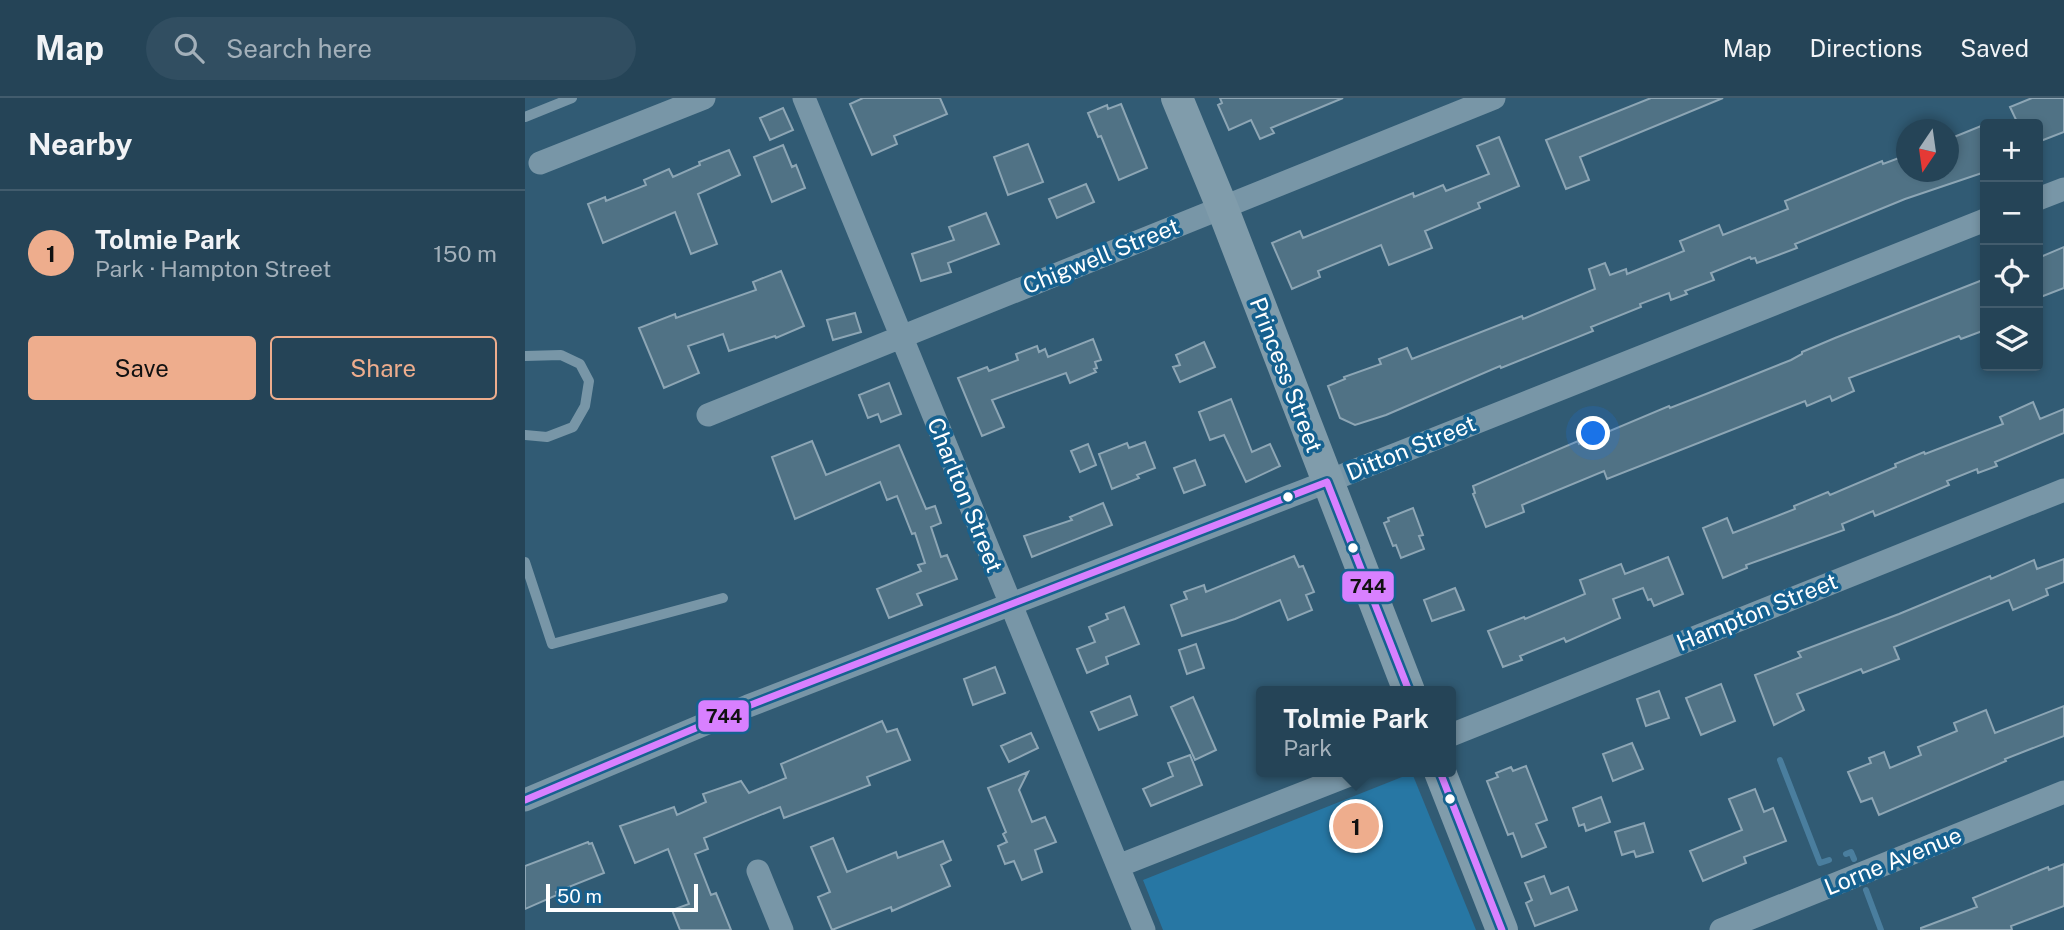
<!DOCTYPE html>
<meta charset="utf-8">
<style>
body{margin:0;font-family:"Public Sans",sans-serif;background:#314e61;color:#f1f3f6}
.controls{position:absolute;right:21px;top:21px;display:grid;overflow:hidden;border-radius:7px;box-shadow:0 4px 10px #0003}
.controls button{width:63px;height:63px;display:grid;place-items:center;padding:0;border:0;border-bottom:2px solid #425c6d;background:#254457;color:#f1f3f6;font:35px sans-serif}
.compass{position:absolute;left:1371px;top:21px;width:63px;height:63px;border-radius:50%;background:#254457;box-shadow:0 4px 10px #0003;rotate:193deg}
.scale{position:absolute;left:21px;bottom:18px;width:152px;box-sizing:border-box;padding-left:7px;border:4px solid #fff;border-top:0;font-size:19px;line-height:24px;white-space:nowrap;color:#fff;-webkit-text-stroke:5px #16618f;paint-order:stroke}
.you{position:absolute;left:1069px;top:336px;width:24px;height:24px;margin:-18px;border:5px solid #fff;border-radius:50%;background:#1a73e8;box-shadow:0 0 0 10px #1a73e833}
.badge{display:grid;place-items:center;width:46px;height:46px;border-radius:50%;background:#eead8d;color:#111;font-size:23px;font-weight:700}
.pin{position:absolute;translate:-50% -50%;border:4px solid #fff;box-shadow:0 2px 7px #0006}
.popup{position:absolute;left:731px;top:588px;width:200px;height:91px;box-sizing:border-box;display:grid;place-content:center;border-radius:7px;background:#254457;filter:drop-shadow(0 2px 5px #0005);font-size:23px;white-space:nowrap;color:#a3b0ba}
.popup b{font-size:26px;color:#f1f3f6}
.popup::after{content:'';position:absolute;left:50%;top:100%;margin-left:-14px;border:14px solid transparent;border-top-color:#254457}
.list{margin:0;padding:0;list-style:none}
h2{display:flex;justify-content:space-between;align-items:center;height:91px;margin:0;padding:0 28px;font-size:30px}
h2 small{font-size:23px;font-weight:400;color:#a3b0ba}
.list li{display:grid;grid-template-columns:46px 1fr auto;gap:21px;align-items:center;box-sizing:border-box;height:126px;padding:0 28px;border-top:2px solid #425c6d}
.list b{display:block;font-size:26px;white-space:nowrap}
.list p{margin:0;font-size:23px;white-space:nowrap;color:#a3b0ba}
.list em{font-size:23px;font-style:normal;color:#a3b0ba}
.actions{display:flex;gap:14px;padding:21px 28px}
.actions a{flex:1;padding:16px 0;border:2px solid #eead8d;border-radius:7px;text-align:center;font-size:24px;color:#eead8d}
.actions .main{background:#eead8d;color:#111}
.icon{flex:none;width:38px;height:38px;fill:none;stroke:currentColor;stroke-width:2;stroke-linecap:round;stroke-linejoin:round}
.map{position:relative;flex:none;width:1539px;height:832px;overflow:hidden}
header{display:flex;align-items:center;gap:42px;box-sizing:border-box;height:98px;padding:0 35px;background:#254457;border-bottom:2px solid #425c6d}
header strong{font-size:33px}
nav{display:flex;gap:38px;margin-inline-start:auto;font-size:24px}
.search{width:490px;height:63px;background:#314e61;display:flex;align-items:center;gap:18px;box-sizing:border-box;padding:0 24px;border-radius:38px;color:#a3b0ba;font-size:26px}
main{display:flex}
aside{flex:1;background:#254457}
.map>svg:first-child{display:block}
.green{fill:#2777a4}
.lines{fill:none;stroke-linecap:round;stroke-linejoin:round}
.stream{stroke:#4a7e9e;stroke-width:6}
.building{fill:#507285;stroke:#8da6b5;stroke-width:2}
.lane{stroke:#7896a7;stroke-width:10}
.street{stroke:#7896a7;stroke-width:23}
.secondary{stroke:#809cab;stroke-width:32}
.bus-1-casing{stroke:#16618f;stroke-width:12}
.bus-1{stroke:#d880ff;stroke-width:7}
.bus-dot{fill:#fff;stroke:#16618f;stroke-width:2.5}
.labels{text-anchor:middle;stroke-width:7;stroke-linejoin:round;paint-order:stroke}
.street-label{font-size:23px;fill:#fff;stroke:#16618f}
.line-badge{stroke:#16618f;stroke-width:2.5}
.pale-badge-label{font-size:19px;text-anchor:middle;font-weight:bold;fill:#111}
</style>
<header>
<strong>Map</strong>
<div class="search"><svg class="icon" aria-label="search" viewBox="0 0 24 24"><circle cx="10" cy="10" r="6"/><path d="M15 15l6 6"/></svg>Search here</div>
<nav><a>Map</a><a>Directions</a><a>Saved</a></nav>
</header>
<main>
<aside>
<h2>Nearby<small></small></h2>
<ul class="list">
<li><span class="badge">1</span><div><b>Tolmie Park</b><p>Park · Hampton Street</p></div><em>150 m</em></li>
</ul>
<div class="actions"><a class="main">Save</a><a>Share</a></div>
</aside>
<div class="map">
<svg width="1539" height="832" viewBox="0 0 1539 832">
<rect width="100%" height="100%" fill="#315b74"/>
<path class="green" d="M 887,675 L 951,832 L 638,832 L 618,782 Z"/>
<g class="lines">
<path class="stream" d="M 1255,662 L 1295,765 L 1304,762
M 1321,756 L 1326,754 L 1329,761
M 1341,792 L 1356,832"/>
</g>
<path class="building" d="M 338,0 L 415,0 L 422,16 L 369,38 L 372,46 L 347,57 L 325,6 Z
M 695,0 L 818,0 L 746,30 L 749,35 L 735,41 L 726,22 L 704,32 L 693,7 L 697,5 Z
M 1126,0 L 1198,0 L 1055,59 L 1064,82 L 1041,91 L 1021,42 Z
M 1507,0 L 1539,0 L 1539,34 L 1513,44 L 1513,26 L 1493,26 L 1485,9 Z
M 596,6 L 622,70 L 594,82 L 576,38 L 573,39 L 563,15 L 582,7 L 583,11 Z
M 258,10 L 268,32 L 245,42 L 235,20 Z
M 1456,28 L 1460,37 L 1460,74 L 1380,101 L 1270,146 L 1272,150 L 1232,165 L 1230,160 L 1226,161 L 1225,159 L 1186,175 L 1189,182 L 1160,193 L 1162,196 L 1146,202 L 1144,195 L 1115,206 L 1116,209 L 1066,229 L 1068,233 L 976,270 L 975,268 L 861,317 L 830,327 L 815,320 L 803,288 L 820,281 L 819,279 L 856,266 L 854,261 L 882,250 L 887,261 L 997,218 L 998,221 L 1070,191 L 1064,171 L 1080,165 L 1085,177 L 1101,171 L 1102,176 L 1159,153 L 1155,143 L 1194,127 L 1198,137 L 1263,111 L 1260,103 L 1357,63 L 1358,66 L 1382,57 L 1382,74 L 1424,74 L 1424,41 Z
M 974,39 L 994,88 L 953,105 L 955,110 L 900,133 L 907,150 L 864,167 L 856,147 L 793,173 L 795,179 L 767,191 L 747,145 L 775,133 L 778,140 L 888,95 L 889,99 L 918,87 L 921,93 L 964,76 L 952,48 Z
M 503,46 L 518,84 L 483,97 L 469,59 Z
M 258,47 L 267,69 L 271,67 L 280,90 L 247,104 L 229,59 Z
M 204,52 L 215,77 L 173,96 L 192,146 L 166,156 L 150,114 L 78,145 L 63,106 L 80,99 L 81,103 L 121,87 L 119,82 L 144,71 L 148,79 L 175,67 L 174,64 Z
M 561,86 L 569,104 L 532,120 L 524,101 Z
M 461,115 L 474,146 L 423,165 L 426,174 L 396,183 L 387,156 L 429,142 L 424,129 Z
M 1539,149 L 1539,190 L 1513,200 L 1513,160 Z
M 256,173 L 279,228 L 251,240 L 250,238 L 204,253 L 198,236 L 163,248 L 174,275 L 139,290 L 114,230 L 150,216 L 151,220 L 231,192 L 228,184 Z
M 1460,181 L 1460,232 L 1436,241 L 1434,238 L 1324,280 L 1329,293 L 1307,303 L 1305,298 L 1282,308 L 1280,303 L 1082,381 L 1079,373 L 997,407 L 999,414 L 961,429 L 948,396 L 950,395 L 948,388 L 1053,343 L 1054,346 L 1144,308 L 1145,310 L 1181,296 L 1266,262 L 1277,256 L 1277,254 L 1310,240 Z
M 330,215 L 336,234 L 308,242 L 302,222 Z
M 568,241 L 576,262 L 570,264 L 572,270 L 569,271 L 571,274 L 545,285 L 541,275 L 467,302 L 479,329 L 457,338 L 433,280 L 462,269 L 464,273 L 493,262 L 491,256 L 512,248 L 514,254 L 520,251 L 523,259 Z
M 679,244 L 690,269 L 655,284 L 648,269 L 655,267 L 651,257 Z
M 364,285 L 376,316 L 356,324 L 353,316 L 343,320 L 334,297 Z
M 706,301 L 727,354 L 745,346 L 755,368 L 721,384 L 699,337 L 685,342 L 674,314 Z
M 1508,304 L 1515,321 L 1539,311 L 1539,335 L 1470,364 L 1472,368 L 1453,375 L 1452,371 L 1422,383 L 1424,387 L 1350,418 L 1348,413 L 1317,426 L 1319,432 L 1221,467 L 1222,470 L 1198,480 L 1178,430 L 1202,420 L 1208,435 L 1270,411 L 1269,408 L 1303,394 L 1305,397 L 1371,369 L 1370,366 L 1399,354 L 1400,356 L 1478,326 L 1475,319 Z
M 287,343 L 301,377 L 374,347 L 401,411 L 410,408 L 416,425 L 406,429 L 416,459 L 422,457 L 432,481 L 392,496 L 397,507 L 364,520 L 352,491 L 396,473 L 393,467 L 400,465 L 390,435 L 387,436 L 372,398 L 362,402 L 355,384 L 270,421 L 247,359 Z
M 620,344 L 630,370 L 612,377 L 614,380 L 587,391 L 574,356 L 602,345 L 604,350 Z
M 563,346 L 571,367 L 555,374 L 546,353 Z
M 670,362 L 680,387 L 659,395 L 649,370 Z
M 578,405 L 587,427 L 507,459 L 499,438 L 547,422 L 545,419 Z
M 888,410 L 898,437 L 894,438 L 899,451 L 876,460 L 871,447 L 868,448 L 859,425 L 864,423 L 863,420 Z
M 769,458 L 774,469 L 778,468 L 789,494 L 781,497 L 787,512 L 763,522 L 755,502 L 710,521 L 657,538 L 646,507 L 662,501 L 659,494 L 679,487 L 681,494 Z
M 1143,459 L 1158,496 L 1129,508 L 1126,501 L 1123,502 L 1118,490 L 1088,501 L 1095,520 L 1041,544 L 1039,540 L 995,558 L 997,562 L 978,569 L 963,533 L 999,519 L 1000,521 L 1060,496 L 1055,482 L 1096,466 L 1100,476 Z
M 1539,461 L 1539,484 L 1521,491 L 1523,497 L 1488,512 L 1484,502 L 1369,549 L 1374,561 L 1338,575 L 1336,571 L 1272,596 L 1279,612 L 1249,627 L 1230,577 L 1276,559 L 1273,554 L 1374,516 L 1465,478 L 1466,481 L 1509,462 L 1512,471 Z
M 930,490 L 939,512 L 907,523 L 899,502 Z
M 599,509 L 614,546 L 581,559 L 583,566 L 562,575 L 552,551 L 570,544 L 564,529 L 583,521 L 581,516 Z
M 671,546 L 679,570 L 662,576 L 654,552 Z
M 470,569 L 480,595 L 448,607 L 439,581 Z
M 1196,586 L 1210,623 L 1176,637 L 1161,600 Z
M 1134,593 L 1144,620 L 1121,628 L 1112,601 Z
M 605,598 L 612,617 L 574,632 L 566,614 Z
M 668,599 L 691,652 L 670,662 L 646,609 Z
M 1539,608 L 1539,638 L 1480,661 L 1481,663 L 1354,717 L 1347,700 L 1336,704 L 1323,674 L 1346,665 L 1344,660 L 1359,654 L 1365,670 L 1396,657 L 1393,649 L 1432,633 L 1429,625 L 1461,612 L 1470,635 Z
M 357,623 L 362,634 L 372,631 L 385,662 L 342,679 L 345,687 L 306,702 L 259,720 L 255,709 L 179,740 L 183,751 L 170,756 L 186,797 L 191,795 L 206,832 L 155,832 L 147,812 L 164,806 L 143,751 L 110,765 L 95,728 L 149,709 L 152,717 L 181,704 L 178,696 L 216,683 L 224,695 L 261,680 L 256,666 Z
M 506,635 L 513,650 L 484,664 L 476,648 Z
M 1107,645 L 1118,671 L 1088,683 L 1078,656 Z
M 665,657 L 677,687 L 626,708 L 618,691 L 648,678 L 643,665 Z
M 1001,668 L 1022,722 L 1011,726 L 1021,749 L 997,759 L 988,735 L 983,737 L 962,683 L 973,679 L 971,675 L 986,669 L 988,673 Z
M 503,674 L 494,692 L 507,724 L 520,719 L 531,744 L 510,752 L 517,774 L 497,782 L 489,763 L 480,766 L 473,748 L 482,744 L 478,736 L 481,734 L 463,690 Z
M 1230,691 L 1239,714 L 1248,710 L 1261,743 L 1219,759 L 1221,765 L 1178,783 L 1165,753 L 1217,732 L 1204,701 Z
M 1076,699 L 1085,724 L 1061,733 L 1059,726 L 1054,728 L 1048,710 Z
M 1119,725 L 1128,754 L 1111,759 L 1109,753 L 1097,757 L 1090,734 Z
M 308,740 L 322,774 L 371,754 L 373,760 L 418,743 L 426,762 L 416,767 L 425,788 L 367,813 L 366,809 L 307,832 L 293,799 L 305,794 L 286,749 Z
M 63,744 L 64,746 L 67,745 L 79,775 L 31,794 L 32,797 L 0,811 L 0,768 Z
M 1539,766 L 1539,808 L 1486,828 L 1487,832 L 1396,832 L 1396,830 L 1452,809 L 1448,800 L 1523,769 L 1524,772 Z
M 1019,778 L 1026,796 L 1043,789 L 1052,812 L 1010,828 L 1001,805 L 1007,802 L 1000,785 Z"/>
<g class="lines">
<path class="lane" d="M 0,19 L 47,0
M 0,258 L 36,257 L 55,266 L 64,283 L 60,308 L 48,329 L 22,339 L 0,337
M 0,464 L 27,546 L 198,500"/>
<path class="street" d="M 279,0 L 619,832
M 15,65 L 179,0
M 1513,101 L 1539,91
M 183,317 L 969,0
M 926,637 L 1539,392
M 0,702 L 223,608 L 781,392 L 1460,122
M 593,768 L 832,674
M 233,773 L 257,832
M 1196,832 L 1539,694"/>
<path class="secondary" d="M 652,0 L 697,109 L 884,593
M 915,674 L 977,832"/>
<defs>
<path id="bus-1" d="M 802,384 L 884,593
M 915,674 L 977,832
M 0,702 L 223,608 L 802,384"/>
</defs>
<use href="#bus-1" class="bus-1-casing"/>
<use href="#bus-1" class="bus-1"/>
</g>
<g class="bus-dot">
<circle cx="763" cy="399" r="6"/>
<circle cx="828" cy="450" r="6"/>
<circle cx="925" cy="701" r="6"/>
</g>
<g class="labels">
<g class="street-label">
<text transform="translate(576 158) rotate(-22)" y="8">Chigwell Street</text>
<text transform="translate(761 277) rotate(69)" y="8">Princess Street</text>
<text transform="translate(886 350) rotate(-22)" y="8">Ditton Street</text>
<text transform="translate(440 397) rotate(68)" y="8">Charlton Street</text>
<text transform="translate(1232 514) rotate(-22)" y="8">Hampton Street</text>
<text transform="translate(1368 763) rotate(-22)" y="8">Lorne Avenue</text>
</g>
</g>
<g class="line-badge">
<rect x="816" y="472" width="54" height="33" rx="7" fill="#d880ff"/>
<rect x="172" y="601" width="53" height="34" rx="7" fill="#d880ff"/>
</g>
<g class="pale-badge-label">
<text x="843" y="495">744</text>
<text x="199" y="625">744</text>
</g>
</svg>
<div class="controls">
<button>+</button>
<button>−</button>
<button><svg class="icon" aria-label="locate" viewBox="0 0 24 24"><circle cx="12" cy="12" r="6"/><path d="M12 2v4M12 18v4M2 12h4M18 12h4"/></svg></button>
<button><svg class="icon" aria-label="layers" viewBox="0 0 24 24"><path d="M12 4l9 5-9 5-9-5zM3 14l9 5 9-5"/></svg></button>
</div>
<svg class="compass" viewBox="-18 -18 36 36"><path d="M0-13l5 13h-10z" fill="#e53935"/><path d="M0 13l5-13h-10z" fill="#a3b0ba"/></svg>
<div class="scale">50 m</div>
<div class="you"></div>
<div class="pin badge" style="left:831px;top:728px">1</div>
<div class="popup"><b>Tolmie Park</b>Park</div>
</div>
</main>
